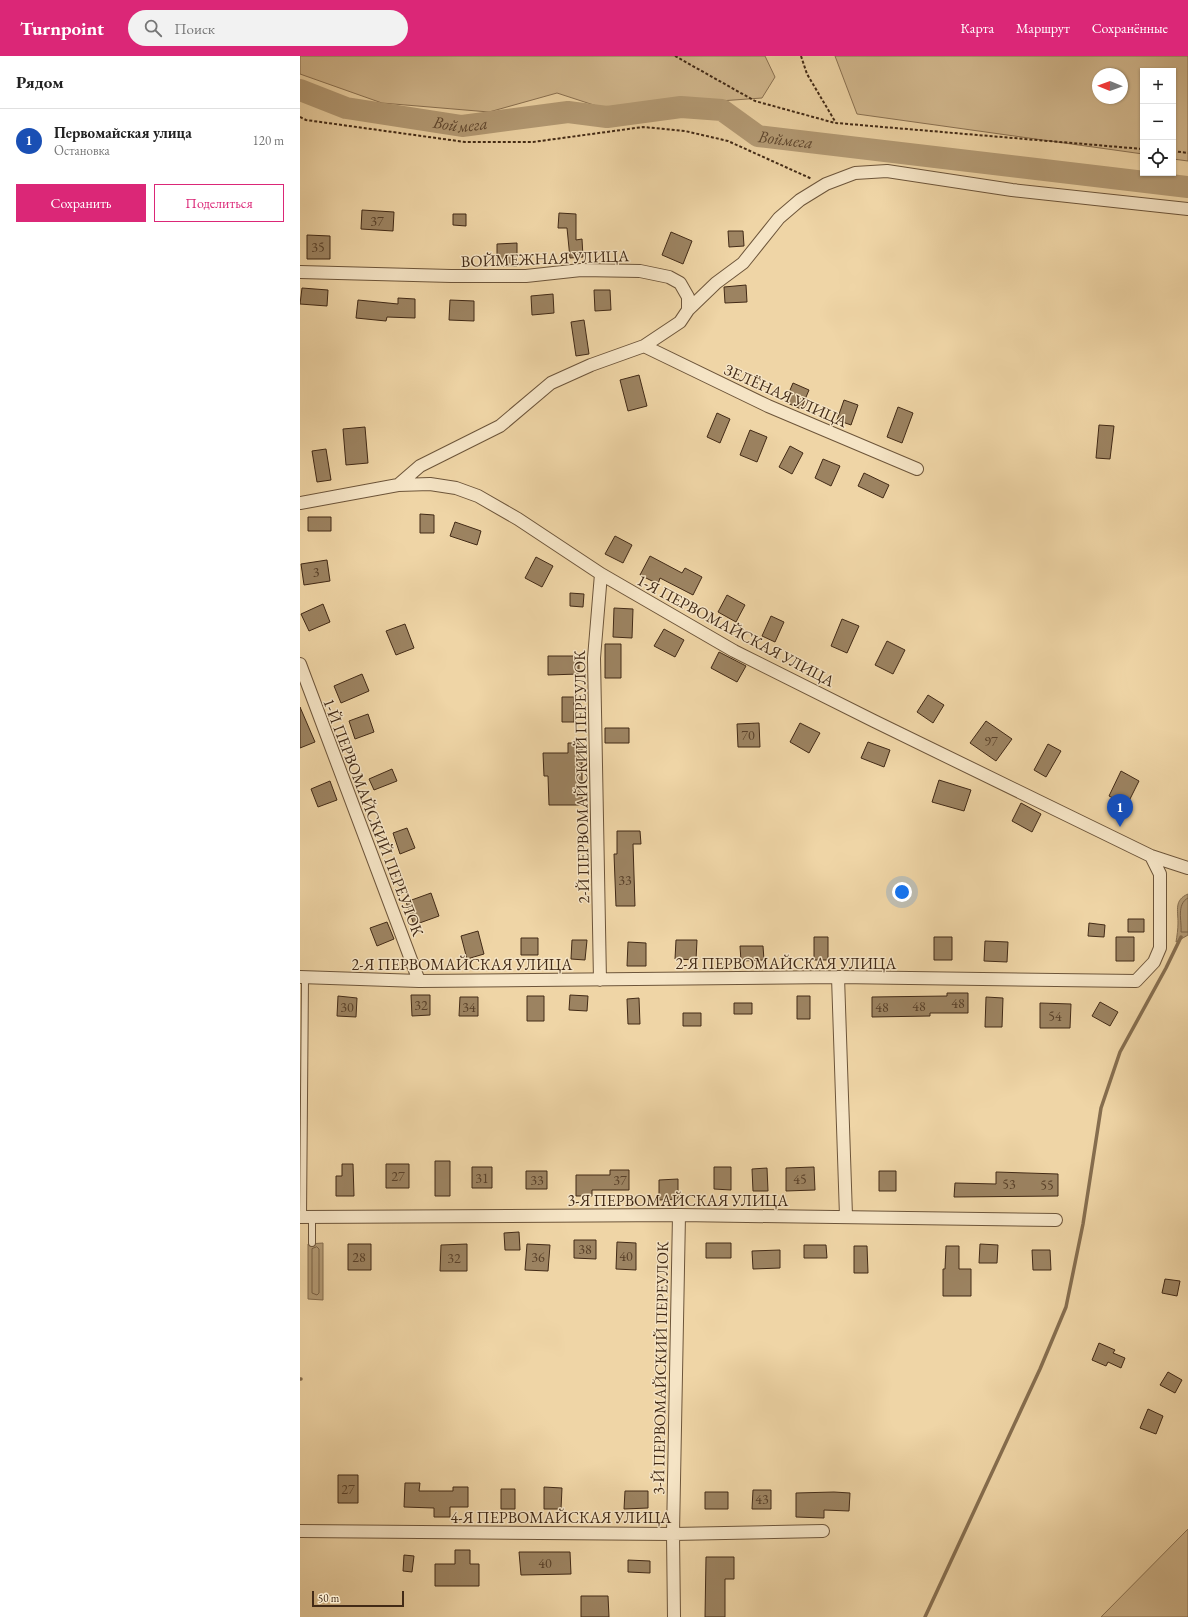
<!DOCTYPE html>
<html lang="ru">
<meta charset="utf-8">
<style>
body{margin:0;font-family:"EB Garamond",serif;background:#f2f2f2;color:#222}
.controls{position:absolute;right:12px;top:12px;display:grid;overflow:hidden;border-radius:0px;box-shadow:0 1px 3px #0004}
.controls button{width:36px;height:36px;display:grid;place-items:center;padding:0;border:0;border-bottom:1px solid #e0e0e0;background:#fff;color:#222;font:20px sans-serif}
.compass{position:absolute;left:792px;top:12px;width:36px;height:36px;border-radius:50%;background:#fff;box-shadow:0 1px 3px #0004;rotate:271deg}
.scale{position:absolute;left:12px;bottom:10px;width:92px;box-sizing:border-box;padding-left:4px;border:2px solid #422a16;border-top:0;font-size:11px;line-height:14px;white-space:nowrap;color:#422a16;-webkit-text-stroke:3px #f5e4c5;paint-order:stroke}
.you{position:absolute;left:602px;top:836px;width:14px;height:14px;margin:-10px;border:3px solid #fff;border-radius:50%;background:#1a73e8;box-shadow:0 0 0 6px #1a73e833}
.badge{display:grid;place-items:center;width:26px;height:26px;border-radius:50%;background:#db2777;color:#fff;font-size:13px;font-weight:700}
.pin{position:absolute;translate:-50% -33px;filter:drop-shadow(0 1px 2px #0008)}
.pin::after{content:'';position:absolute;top:21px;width:14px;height:12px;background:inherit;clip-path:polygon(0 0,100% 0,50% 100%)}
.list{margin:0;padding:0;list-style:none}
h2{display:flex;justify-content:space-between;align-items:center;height:52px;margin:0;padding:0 16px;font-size:17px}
h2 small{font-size:13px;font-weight:400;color:#767676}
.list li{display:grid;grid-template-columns:26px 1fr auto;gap:12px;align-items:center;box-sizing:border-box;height:64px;padding:0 16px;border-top:1px solid #e0e0e0}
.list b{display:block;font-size:15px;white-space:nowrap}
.list p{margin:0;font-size:13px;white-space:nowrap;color:#767676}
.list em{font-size:13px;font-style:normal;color:#767676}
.actions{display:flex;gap:8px;padding:12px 16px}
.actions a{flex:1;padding:9px 0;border:1px solid #db2777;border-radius:0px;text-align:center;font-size:14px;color:#db2777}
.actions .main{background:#db2777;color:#fff}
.icon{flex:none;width:22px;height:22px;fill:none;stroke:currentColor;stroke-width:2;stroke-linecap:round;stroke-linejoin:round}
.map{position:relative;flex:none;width:888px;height:1561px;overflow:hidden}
header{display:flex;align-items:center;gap:24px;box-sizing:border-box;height:56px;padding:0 20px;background:#db2777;color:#fff}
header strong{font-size:19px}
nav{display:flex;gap:22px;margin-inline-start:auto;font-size:14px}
.search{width:280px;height:36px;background:#f2f2f2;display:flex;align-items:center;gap:10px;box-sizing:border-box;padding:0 14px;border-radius:22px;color:#767676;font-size:15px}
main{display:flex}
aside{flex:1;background:#fff}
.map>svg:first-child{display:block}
.green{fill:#d2b88e;stroke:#8a7152;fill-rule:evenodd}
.water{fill:#b49b75;stroke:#866e4f}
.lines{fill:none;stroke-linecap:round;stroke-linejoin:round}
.shore{stroke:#7b6246;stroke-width:1}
.stream{stroke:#866e4f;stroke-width:3.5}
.river{stroke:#b49b75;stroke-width:22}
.building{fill:#9c8361;stroke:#422a16}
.service-casing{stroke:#6d553a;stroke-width:8}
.minor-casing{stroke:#6d553a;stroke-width:14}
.path{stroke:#422a16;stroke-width:2;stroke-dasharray:3 2;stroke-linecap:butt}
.service{stroke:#f5e4c5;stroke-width:6}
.minor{stroke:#f5e4c5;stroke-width:12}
.labels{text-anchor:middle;stroke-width:3;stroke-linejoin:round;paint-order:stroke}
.number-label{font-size:14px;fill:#584029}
.street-label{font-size:16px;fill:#422a16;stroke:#f5e4c5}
.water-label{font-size:17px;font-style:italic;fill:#5e462e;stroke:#f5e4c5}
</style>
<header>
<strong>Turnpoint</strong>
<div class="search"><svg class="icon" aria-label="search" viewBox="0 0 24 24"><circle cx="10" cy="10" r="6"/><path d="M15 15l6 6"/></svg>Поиск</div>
<nav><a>Карта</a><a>Маршрут</a><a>Сохранённые</a></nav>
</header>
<main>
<aside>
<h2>Рядом<small></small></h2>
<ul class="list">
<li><span class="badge" style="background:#1a4fb4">1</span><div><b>Первомайская улица</b><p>Остановка</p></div><em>120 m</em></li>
</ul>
<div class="actions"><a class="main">Сохранить</a><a>Поделиться</a></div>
</aside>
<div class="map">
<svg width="888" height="1561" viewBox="0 0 888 1561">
<rect width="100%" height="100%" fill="#efd5a6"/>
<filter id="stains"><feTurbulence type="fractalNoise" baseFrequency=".005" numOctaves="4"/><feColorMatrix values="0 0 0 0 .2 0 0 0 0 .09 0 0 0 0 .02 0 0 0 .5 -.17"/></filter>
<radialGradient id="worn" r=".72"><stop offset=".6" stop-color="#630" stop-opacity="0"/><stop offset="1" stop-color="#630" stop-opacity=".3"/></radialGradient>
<path class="green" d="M 0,0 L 465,0 L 475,21 L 462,42 L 306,53 L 257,37 L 189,56 L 82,47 L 0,18 Z
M 535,0 L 888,0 L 888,105 L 873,103 L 873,15 L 843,15 L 843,98 L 557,58 ZM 798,18 L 822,18 L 822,42 L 798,42 Z
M 888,1473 L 888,1561 L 801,1561 Z"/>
<path class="water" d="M 888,838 L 888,879 L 876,886 C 877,880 878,873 878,867 C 878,854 874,844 888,838 Z
M 23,1187 L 23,1244 L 8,1243 L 8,1188 Z"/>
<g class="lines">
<path class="shore" d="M 888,842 C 876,848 882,865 881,876 L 888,876
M 17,1191 L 19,1193 L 19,1237 L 17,1239 L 12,1237 L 12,1193 Z"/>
<path class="stream" d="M 0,1323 L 1,1323
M 625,1561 L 740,1313 L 766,1251 L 783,1168 L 801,1052 L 820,996 L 866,912 L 881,881"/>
<path class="river" id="s1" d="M 0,34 L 46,52 L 162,70 L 268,56 L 307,61 L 381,51 L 422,54 L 458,80 L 888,131"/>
</g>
<path class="building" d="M 62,154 L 94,156 L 93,175 L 61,173 Z
M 259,157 L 276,158 L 276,184 L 282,183 L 283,201 L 270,202 L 267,172 L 258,172 Z
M 153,158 L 166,158 L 166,170 L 153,169 Z
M 428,175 L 443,175 L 444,190 L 429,191 Z
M 371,176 L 392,185 L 383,208 L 362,199 Z
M 7,179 L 30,180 L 30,203 L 7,203 Z
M 217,187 L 217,210 L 197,210 L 197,188 Z
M 446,229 L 447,246 L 425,247 L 424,231 Z
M 2,232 L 28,234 L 27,250 L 0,248 Z
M 294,234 L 310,234 L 311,254 L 295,255 Z
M 253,238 L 254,257 L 232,259 L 231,240 Z
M 98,242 L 115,243 L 115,262 L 87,261 L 86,265 L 56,262 L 58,244 L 98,248 Z
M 150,244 L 174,245 L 174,265 L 149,264 Z
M 284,264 L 289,298 L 276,300 L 271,266 Z
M 339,319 L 347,350 L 328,355 L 320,324 Z
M 493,327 L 509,334 L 501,353 L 485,346 Z
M 544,344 L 558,349 L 551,369 L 537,364 Z
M 598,351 L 613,357 L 602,387 L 587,381 Z
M 417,357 L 430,363 L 420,387 L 407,381 Z
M 799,369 L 814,370 L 810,403 L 796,402 Z
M 65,371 L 68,407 L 46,409 L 43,373 Z
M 450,374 L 467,381 L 457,406 L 440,399 Z
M 490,390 L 503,397 L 492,418 L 479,411 Z
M 26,393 L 31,424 L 17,426 L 12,395 Z
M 523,403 L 540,410 L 531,430 L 515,422 Z
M 564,417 L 589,429 L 583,442 L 558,430 Z
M 120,458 L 134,459 L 134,477 L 120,477 Z
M 8,461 L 31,461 L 31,475 L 8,475 Z
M 155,466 L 181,475 L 177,489 L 150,480 Z
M 315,480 L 332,489 L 323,507 L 305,498 Z
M 350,500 L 382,517 L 385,512 L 402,521 L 393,539 L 360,522 L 358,528 L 340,519 Z
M 236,501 L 253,510 L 242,531 L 225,522 Z
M 27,504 L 30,525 L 4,529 L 1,508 Z
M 270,537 L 284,538 L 283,551 L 270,550 Z
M 427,539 L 445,549 L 436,566 L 418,556 Z
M 23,548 L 30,566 L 9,575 L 1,558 Z
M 314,552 L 333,553 L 332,582 L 313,581 Z
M 471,560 L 484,566 L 475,586 L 462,580 Z
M 542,563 L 559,570 L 547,597 L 531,590 Z
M 105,568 L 114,592 L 96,599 L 86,575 Z
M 364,573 L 384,584 L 375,601 L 354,590 Z
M 587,585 L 605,594 L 593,618 L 575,609 Z
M 305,588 L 321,588 L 321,622 L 305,622 Z
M 419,596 L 446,610 L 437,626 L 411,612 Z
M 248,600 L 279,600 L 279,618 L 248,619 Z
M 62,618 L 69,635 L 41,647 L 34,630 Z
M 628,639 L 644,649 L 633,667 L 617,656 Z
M 262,641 L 274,641 L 274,666 L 262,666 Z
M 0,651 L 15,686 L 0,692 Z
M 68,658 L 74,676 L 55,683 L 49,665 Z
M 686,665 L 712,683 L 696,705 L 670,687 Z
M 459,667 L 460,691 L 438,691 L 437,668 Z
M 500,667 L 520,677 L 509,697 L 490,686 Z
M 305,672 L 329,672 L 329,687 L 305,687 Z
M 568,686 L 590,694 L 584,711 L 561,702 Z
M 268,687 L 282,687 L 282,749 L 249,749 L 248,720 L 244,720 L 243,697 L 268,697 Z
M 748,688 L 761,695 L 746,721 L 734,714 Z
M 92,713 L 97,725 L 74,734 L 69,723 Z
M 821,715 L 839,725 L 827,749 L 809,740 Z
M 639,724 L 671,734 L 664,755 L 632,746 Z
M 30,725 L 37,744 L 18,751 L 11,733 Z
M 721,747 L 741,758 L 732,776 L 712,765 Z
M 107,772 L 115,792 L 100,798 L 93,777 Z
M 317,775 L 340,775 L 341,788 L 333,788 L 335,850 L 316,850 L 314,798 L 317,798 Z
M 131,837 L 139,860 L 114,869 L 106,846 Z
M 828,863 L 844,863 L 844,876 L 828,876 Z
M 87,866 L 94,883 L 77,890 L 70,872 Z
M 789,867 L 805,869 L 804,881 L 788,880 Z
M 178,875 L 184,898 L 167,903 L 161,880 Z
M 514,881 L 528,881 L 528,904 L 514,904 Z
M 634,881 L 652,881 L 652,904 L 634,904 Z
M 816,881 L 834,881 L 834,905 L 816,905 Z
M 221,882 L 238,882 L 238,899 L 221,899 Z
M 272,884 L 287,884 L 285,904 L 271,903 Z
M 376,884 L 397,884 L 396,904 L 375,903 Z
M 685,885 L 708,886 L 707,906 L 684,905 Z
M 328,886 L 346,887 L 346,910 L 327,910 Z
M 440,890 L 463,890 L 464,904 L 441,905 Z
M 647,937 L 668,937 L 668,957 L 630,957 L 630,960 L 572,961 L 572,941 L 647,940 Z
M 111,939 L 130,939 L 130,959 L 112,960 Z
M 270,939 L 288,940 L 287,955 L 269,954 Z
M 38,940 L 57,942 L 56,961 L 37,960 Z
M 227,940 L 244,940 L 244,965 L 227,965 Z
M 497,940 L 510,940 L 510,963 L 497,963 Z
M 160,941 L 178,941 L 178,960 L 159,960 Z
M 686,941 L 703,942 L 702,971 L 685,971 Z
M 339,942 L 340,968 L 328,968 L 327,943 Z
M 800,946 L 818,956 L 810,970 L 792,960 Z
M 434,947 L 452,947 L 452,958 L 434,958 Z
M 740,947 L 771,948 L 770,972 L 740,972 Z
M 383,957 L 401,957 L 401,970 L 383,970 Z
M 135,1105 L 150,1105 L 150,1140 L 135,1140 Z
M 42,1108 L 53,1108 L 54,1140 L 36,1140 L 36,1120 L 42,1120 Z
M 86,1108 L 109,1108 L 109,1132 L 86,1132 Z
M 172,1111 L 192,1111 L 192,1132 L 172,1132 Z
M 414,1111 L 431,1111 L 431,1134 L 414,1133 Z
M 514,1111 L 515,1134 L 486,1135 L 486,1112 Z
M 467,1112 L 468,1135 L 453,1135 L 452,1113 Z
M 310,1114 L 329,1114 L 329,1134 L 292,1134 L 292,1140 L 276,1140 L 276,1119 L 310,1119 Z
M 226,1115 L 247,1115 L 247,1133 L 226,1133 Z
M 579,1115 L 596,1115 L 596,1135 L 579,1135 Z
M 696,1116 L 758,1118 L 758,1140 L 654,1141 L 655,1127 L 696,1128 Z
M 378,1123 L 378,1143 L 359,1144 L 359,1124 Z
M 219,1176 L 220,1194 L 205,1194 L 204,1177 Z
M 274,1184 L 296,1184 L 296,1203 L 274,1202 Z
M 317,1186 L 336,1187 L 336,1214 L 316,1213 Z
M 406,1187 L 431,1187 L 431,1202 L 406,1202 Z
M 48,1188 L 71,1188 L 71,1214 L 48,1214 Z
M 167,1188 L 167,1215 L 140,1215 L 141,1189 Z
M 227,1188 L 250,1189 L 248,1215 L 225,1214 Z
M 680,1188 L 698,1189 L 697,1207 L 679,1207 Z
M 504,1189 L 526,1189 L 527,1202 L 504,1202 Z
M 554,1190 L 567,1190 L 568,1217 L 554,1217 Z
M 646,1190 L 659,1190 L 659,1213 L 671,1213 L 671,1240 L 643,1240 L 643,1213 L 645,1213 Z
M 480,1194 L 480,1212 L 453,1213 L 452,1195 Z
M 732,1194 L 750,1194 L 751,1214 L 733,1214 Z
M 865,1223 L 880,1225 L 877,1240 L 862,1237 Z
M 799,1287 L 815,1294 L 813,1297 L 825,1302 L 821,1312 L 808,1306 L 806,1310 L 792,1304 Z
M 868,1316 L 882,1324 L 875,1337 L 860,1329 Z
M 848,1353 L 863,1360 L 856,1378 L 840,1372 Z
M 38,1419 L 58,1419 L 58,1447 L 38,1447 Z
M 105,1427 L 120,1427 L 119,1435 L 153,1435 L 153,1431 L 168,1431 L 168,1451 L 150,1451 L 150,1461 L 134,1461 L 134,1452 L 104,1451 Z
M 244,1431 L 262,1432 L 261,1453 L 244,1453 Z
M 201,1433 L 215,1433 L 215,1453 L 201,1453 Z
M 453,1434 L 471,1434 L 471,1453 L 452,1453 Z
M 325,1435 L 348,1435 L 348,1452 L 324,1453 Z
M 405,1436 L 428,1436 L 428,1453 L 405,1453 Z
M 534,1436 L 550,1437 L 549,1455 L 524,1454 L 524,1462 L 496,1461 L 496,1437 Z
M 155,1494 L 170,1494 L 170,1508 L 179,1508 L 179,1530 L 135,1530 L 135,1508 L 155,1508 Z
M 219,1496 L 270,1496 L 271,1518 L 221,1519 Z
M 104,1499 L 114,1500 L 112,1516 L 103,1515 Z
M 406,1501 L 434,1501 L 434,1523 L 425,1523 L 425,1561 L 405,1561 Z
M 328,1504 L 350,1505 L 350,1517 L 328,1516 Z
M 281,1540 L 308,1540 L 309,1561 L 281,1561 Z"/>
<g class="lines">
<defs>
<path id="service" d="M 3,1161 L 5,922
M 12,1187 L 12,1161"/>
<path id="minor" d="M 0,216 L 151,220 L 226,220 L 281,214 L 340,215 L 369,221 L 380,227 L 388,241 L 388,254 L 380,266 L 344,290 L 291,309 L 251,327 L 200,370 L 120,410 L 98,429
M 388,254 L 416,227 L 443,207 L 479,162 L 500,144 L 526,128 L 555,117 L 587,115 L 712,134 L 888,153
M 344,290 L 468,350 L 617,413
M 0,447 L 98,429 L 130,428 L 156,432 L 178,440 L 218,463 L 301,518 L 434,595 L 574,665 L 851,800 L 888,812
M 0,608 L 119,925
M 0,921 L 119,925 L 538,921 L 836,925 L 854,906 L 860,892 L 860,818 L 851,800
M 538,921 L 546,1160
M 300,924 L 294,602 L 301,518
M 0,1161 L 379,1159 L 756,1164
M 0,1475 L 373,1478 L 523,1475
M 374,1561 L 373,1478 L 379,1159"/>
</defs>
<use href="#service" class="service-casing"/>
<use href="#minor" class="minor-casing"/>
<path class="path" d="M 375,0 L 455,45 L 535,67
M 501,0 L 507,18 L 536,67 L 843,93
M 0,61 L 6,64 L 165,86 L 233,86 L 343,71 L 385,75 L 428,85 L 512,123
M 873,95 L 888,97"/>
<use href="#service" class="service"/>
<use href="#minor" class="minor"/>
</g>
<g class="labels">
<g class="number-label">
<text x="77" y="170">37</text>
<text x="18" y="196">35</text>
<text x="16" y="521">3</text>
<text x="448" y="684">70</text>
<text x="691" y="690">97</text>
<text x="325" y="829">33</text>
<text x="658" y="952">48</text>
<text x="121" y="954">32</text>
<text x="619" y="955">48</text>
<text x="47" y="956">30</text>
<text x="169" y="956">34</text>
<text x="582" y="956">48</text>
<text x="755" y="965">54</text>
<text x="98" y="1125">27</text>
<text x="182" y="1127">31</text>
<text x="500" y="1128">45</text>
<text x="237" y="1129">33</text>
<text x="320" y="1129">37</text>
<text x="709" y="1133">53</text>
<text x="747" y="1134">55</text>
<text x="285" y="1198">38</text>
<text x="326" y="1205">40</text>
<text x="59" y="1206">28</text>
<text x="238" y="1206">36</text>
<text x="154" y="1207">32</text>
<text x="48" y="1438">27</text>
<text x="462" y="1448">43</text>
<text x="245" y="1512">40</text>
</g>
<g class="street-label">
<text transform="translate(245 202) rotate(-2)" y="6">ВОЙМЕЖНАЯ УЛИЦА</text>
<text transform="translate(486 339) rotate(24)" y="6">ЗЕЛЁНАЯ УЛИЦА</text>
<text transform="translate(436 574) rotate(28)" y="6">1-Я ПЕРВОМАЙСКАЯ УЛИЦА</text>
<text transform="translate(281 721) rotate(-91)" y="6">2-Й ПЕРВОМАЙСКИЙ ПЕРЕУЛОК</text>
<text transform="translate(74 761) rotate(69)" y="6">1-Й ПЕРВОМАЙСКИЙ ПЕРЕУЛОК</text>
<text x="486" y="913">2-Я ПЕРВОМАЙСКАЯ УЛИЦА</text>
<text x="162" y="914">2-Я ПЕРВОМАЙСКАЯ УЛИЦА</text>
<text x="378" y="1150">3-Я ПЕРВОМАЙСКАЯ УЛИЦА</text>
<text transform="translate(360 1312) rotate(-89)" y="6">3-Й ПЕРВОМАЙСКИЙ ПЕРЕУЛОК</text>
<text x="261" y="1467">4-Я ПЕРВОМАЙСКАЯ УЛИЦА</text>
</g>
<g class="water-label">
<text dy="6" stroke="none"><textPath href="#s1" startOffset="165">Воймега</textPath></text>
<text dy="6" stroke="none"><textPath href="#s1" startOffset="501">Воймега</textPath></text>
</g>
</g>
<rect width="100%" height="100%" filter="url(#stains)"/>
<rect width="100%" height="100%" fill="url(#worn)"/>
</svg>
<div class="controls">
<button>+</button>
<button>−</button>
<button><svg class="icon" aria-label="locate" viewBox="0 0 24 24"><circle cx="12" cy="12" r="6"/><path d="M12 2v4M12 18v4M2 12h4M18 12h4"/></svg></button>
</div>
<svg class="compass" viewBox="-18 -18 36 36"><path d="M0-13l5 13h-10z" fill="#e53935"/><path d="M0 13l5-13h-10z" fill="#767676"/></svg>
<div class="scale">50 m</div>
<div class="you"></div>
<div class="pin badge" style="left:820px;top:771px;background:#1a4fb4">1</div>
</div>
</main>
